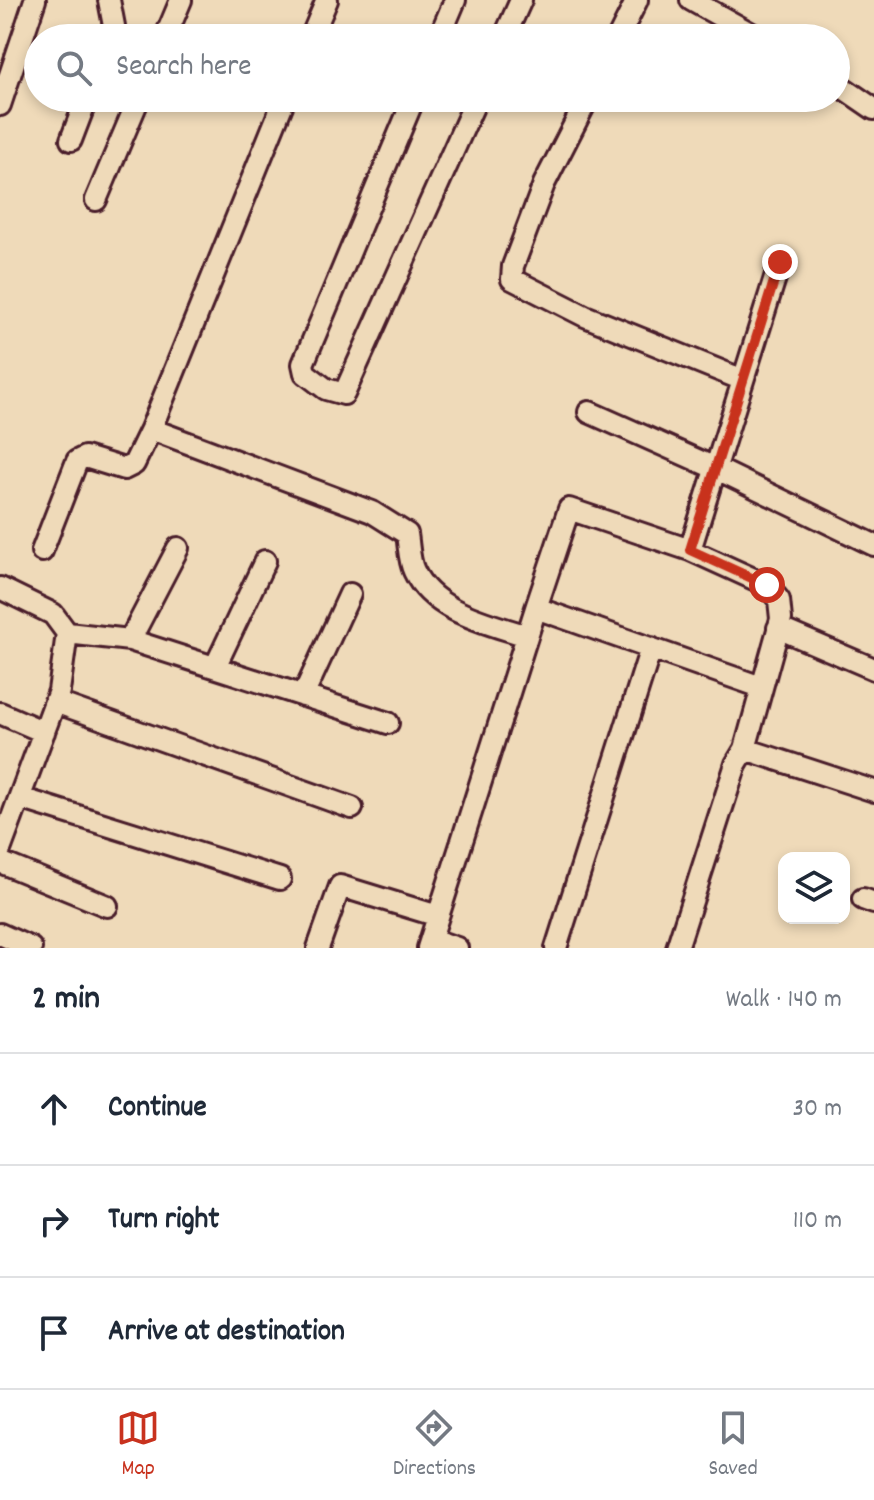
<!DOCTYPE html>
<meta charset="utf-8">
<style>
body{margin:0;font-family:Dekko,sans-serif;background:#f2f2f3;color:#1f2937}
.controls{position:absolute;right:24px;bottom:24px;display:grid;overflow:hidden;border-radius:16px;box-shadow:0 4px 12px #0003}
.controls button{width:72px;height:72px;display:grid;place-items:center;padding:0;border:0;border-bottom:2px solid #e0e1e3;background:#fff;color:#1f2937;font:40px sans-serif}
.stop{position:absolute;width:24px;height:24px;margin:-18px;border:6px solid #c8321e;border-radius:50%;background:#fff}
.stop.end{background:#c8321e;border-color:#fff;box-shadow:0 2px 8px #0008}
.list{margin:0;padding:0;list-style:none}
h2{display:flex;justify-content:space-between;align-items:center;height:104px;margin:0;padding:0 32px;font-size:34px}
h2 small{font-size:26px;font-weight:400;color:#747a83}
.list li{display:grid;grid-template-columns:52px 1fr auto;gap:24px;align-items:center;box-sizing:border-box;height:112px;padding:0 32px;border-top:2px solid #e0e1e3}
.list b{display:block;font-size:30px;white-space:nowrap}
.list em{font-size:26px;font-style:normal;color:#747a83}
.icon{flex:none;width:44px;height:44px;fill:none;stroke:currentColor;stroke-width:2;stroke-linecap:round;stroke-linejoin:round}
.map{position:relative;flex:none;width:874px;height:948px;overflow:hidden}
.search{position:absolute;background:#fff;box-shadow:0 4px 12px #0003;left:24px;right:24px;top:24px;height:88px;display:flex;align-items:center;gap:20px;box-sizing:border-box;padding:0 28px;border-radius:44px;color:#747a83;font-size:30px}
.sheet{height:440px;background:#fff}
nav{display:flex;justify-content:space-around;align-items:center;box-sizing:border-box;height:112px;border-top:2px solid #e0e1e3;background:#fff;font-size:22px;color:#747a83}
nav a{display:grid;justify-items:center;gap:4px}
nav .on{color:#c8321e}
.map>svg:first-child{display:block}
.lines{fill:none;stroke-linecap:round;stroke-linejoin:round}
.minor-casing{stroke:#4a1f2b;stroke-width:26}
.minor{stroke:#efdab9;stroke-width:20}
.route{stroke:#c8321e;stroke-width:10}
</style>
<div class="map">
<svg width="874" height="948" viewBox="0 0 874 948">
<rect width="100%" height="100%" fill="#efdab9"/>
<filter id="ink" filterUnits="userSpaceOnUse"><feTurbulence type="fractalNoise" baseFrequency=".0125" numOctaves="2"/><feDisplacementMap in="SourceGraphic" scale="16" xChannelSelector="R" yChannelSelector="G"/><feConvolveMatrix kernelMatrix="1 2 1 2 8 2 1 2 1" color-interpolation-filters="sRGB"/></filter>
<g filter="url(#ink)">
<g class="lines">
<defs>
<path id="minor" d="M 109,0 L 114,26 L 109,38
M 691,0 L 759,38
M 165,38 L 181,0
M 311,38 L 327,0
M 439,38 L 455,0
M 504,38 L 521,0
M 618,38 L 637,0
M 836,83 L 874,109
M 285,98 L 151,429 L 372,512 L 407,534 C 409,546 409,561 414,571 C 433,612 488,623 527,636
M 414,98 L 303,364 L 305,373 L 326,389 L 344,394 L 477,98
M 588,98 L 544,184 L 513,266 L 512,279 L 585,316 L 743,380
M 0,105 L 35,0
M 71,140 L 87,98
M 96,200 L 139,98
M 589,412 L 717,469 L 874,545
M 42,551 L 77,461 L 85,457 L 124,469 L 134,464 L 151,429
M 0,588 L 53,614 L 67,633 L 59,691 L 0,850
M 536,608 L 569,509 L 690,550
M 778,628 L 874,669
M 67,633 L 130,640 L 388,723
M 130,640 L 178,548
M 215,667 L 265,561
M 303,696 L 350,594
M 55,702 L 352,808
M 0,713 L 44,732
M 745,749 L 874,791
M 20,798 L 280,879
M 0,862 L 107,906
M 863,899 L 874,903
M 0,934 L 31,948
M 431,939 L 457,948
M 318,948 L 340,886 L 438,916
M 428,948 L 536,608 L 761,687
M 556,948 L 651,648
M 677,948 L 736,764 L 745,749 L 781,619 L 779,600 L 767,585 L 690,550 L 780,262"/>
</defs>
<use href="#minor" class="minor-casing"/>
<use href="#minor" class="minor"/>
</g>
</g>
<g class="lines" filter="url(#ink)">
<path class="route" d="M 767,585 L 690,550 L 780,262"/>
</g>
</svg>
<div class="controls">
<button><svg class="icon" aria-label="layers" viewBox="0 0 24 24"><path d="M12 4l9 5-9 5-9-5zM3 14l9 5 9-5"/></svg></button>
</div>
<div class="stop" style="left:767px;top:585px"></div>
<div class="stop end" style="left:780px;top:262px"></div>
<div class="search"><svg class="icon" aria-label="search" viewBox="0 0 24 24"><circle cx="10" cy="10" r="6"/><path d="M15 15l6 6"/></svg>Search here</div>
</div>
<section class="sheet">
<h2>2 min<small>Walk · 140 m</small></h2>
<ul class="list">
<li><svg class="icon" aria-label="ahead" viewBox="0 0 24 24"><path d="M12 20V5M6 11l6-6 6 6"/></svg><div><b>Continue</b></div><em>30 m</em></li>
<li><svg class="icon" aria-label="right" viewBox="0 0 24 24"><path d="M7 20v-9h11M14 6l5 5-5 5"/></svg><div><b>Turn right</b></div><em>110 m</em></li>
<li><svg class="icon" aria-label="arrive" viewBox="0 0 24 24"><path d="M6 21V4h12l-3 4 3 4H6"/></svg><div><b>Arrive at destination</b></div></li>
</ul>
</section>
<nav>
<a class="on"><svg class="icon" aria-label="map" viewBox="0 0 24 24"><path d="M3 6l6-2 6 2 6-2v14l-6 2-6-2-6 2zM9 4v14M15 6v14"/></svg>Map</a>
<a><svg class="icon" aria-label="directions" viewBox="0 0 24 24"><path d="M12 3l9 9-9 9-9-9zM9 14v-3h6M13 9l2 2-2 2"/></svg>Directions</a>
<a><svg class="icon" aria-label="saved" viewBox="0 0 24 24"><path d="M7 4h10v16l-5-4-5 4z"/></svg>Saved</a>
</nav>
